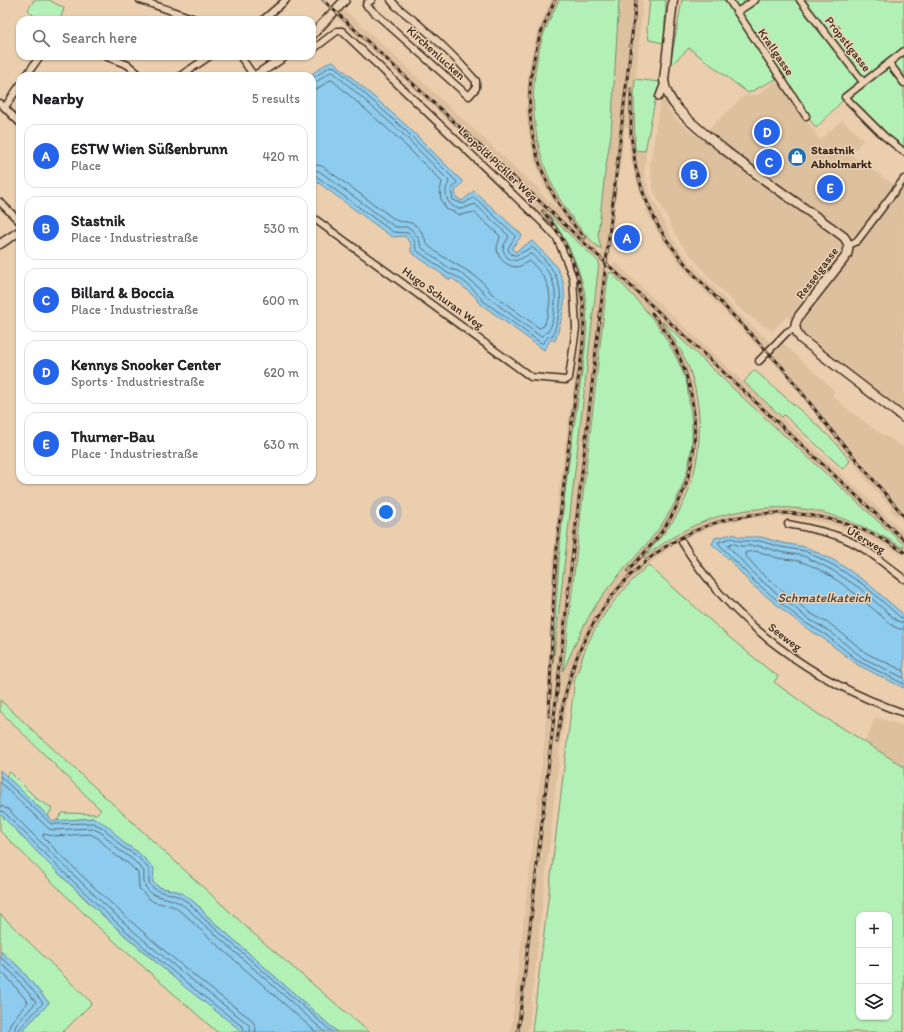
<!DOCTYPE html>
<meta charset="utf-8">
<style>
body{margin:0;font-family:Itim,sans-serif;background:#f2f2f2;color:#202124}
.controls{position:absolute;right:12px;bottom:12px;display:grid;overflow:hidden;border-radius:8px;box-shadow:0 1px 3px #0004}
.controls button{width:36px;height:36px;display:grid;place-items:center;padding:0;border:0;border-bottom:1px solid #e0e0e0;background:#fff;color:#202124;font:20px sans-serif}
.you{position:absolute;left:386px;top:512px;width:14px;height:14px;margin:-10px;border:3px solid #fff;border-radius:50%;background:#1a73e8;box-shadow:0 0 0 6px #1a73e833}
.badge{display:grid;place-items:center;width:26px;height:26px;border-radius:50%;background:#2563eb;color:#fff;font-size:13px;font-weight:700}
.pin{position:absolute;translate:-50% -50%;border:2px solid #fff;box-shadow:0 1px 4px #0006}
.list{margin:0;padding:0;list-style:none}
h2{display:flex;justify-content:space-between;align-items:center;height:52px;margin:0;padding:0 16px;font-size:17px}
h2 small{font-size:13px;font-weight:400;color:#757577}
.list li{display:grid;grid-template-columns:26px 1fr auto;gap:12px;align-items:center;box-sizing:border-box;height:64px;margin:0 8px 8px;padding:0 8px;border:1px solid #e0e0e0;border-radius:12px}
.list b{display:block;font-size:15px;white-space:nowrap}
.list p{margin:0;font-size:13px;white-space:nowrap;color:#757577}
.list em{font-size:13px;font-style:normal;color:#757577}
.icon{flex:none;width:22px;height:22px;fill:none;stroke:currentColor;stroke-width:2;stroke-linecap:round;stroke-linejoin:round}
.map{position:relative;flex:none;width:904px;height:1032px;overflow:hidden}
.search{position:absolute;background:#fff;box-shadow:0 1px 3px #0004;left:16px;top:16px;width:300px;height:44px;display:flex;align-items:center;gap:10px;box-sizing:border-box;padding:0 14px;border-radius:12px;color:#757577;font-size:15px}
.panel{position:absolute;background:#fff;box-shadow:0 1px 3px #0004;left:16px;top:72px;width:300px;height:412px;border-radius:12px}
.map>svg:first-child{display:block}
.built{fill:#ddc09e}
.green{fill:#b3f0b6;stroke:#778d6a;fill-rule:evenodd}
.water{fill:#8dccee;stroke:#6c8b9b}
.lines{fill:none;stroke-linecap:round;stroke-linejoin:round}
.shore{stroke:#5c6b71;stroke-width:1}
.minor-casing{stroke:#3b2a1e;stroke-width:9}
.tertiary-casing{stroke:#3b2a1e;stroke-width:11}
.minor{stroke:#ecd2b4;stroke-width:6}
.tertiary{stroke:#ecd2b4;stroke-width:8}
.rail-casing{stroke:#3b2a1e;stroke-width:3}
.rail{stroke:#ecd2b4;stroke-width:1.5;stroke-dasharray:4.5;stroke-linecap:butt}
.labels{text-anchor:middle;stroke-width:3;stroke-linejoin:round;paint-order:stroke}
.street-label{font-size:12px;fill:#3b2a1e;stroke:#ecd2b4}
.poi-label{font-size:12px;font-weight:bold;fill:#3b2a1e;stroke:#ecd2b4;text-anchor:start}
.water-label{font-size:13px;font-style:italic;fill:#47423d;stroke:#ecd2b4}
</style>
<div class="map">
<svg width="904" height="1032" viewBox="0 0 904 1032">
<rect width="100%" height="100%" fill="#eaceae"/>
<filter id="ink" filterUnits="userSpaceOnUse"><feTurbulence type="fractalNoise" baseFrequency=".025" numOctaves="2"/><feDisplacementMap in="SourceGraphic" scale="8" xChannelSelector="R" yChannelSelector="G"/><feConvolveMatrix kernelMatrix="1 2 1 2 8 2 1 2 1" color-interpolation-filters="sRGB"/></filter>
<g filter="url(#ink)">
<path class="built" d="M 551,0 L 559,0 L 542,39 L 533,83 L 536,135 L 543,163 L 553,187 L 574,220 L 600,248 L 597,252 L 599,254 L 596,258 L 550,216 L 566,240 L 577,264 L 584,288 L 587,314 L 586,338 L 584,364 L 565,493 L 556,595 L 554,655 L 601,249 L 598,235 L 605,172 L 611,134 L 619,0 L 643,0 L 634,96 L 635,150 L 646,151 L 644,175 L 651,196 L 671,236 L 683,254 L 736,311 L 772,344 L 764,353 L 686,272 L 662,240 L 647,213 L 637,183 L 629,150 L 628,128 L 625,128 L 612,232 L 609,273 L 563,669 L 579,633 L 592,610 L 607,589 L 649,541 L 683,482 L 691,448 L 692,433 L 691,418 L 687,384 L 675,354 L 661,330 L 647,313 L 611,272 L 614,268 L 611,266 L 615,262 L 904,532 L 904,545 L 663,323 L 680,350 L 689,368 L 695,390 L 699,413 L 699,435 L 697,461 L 685,498 L 678,514 L 665,533 L 645,556 L 682,532 L 703,522 L 745,510 L 767,508 L 802,509 L 833,516 L 884,536 L 904,548 L 904,556 L 892,549 L 857,533 L 823,522 L 785,517 L 751,518 L 721,524 L 679,540 L 677,543 L 648,565 L 624,588 L 611,603 L 595,629 L 587,645 L 570,693 L 561,740 L 528,1032 L 511,1032 L 545,737 L 552,573 L 559,488 L 579,347 L 580,318 L 579,289 L 570,262 L 560,239 L 554,230 L 524,194 L 508,177 L 335,16 L 342,8 L 355,19 L 527,179 L 539,189 L 539,192 L 557,208 L 544,186 L 534,160 L 529,135 L 526,112 L 528,75 L 532,51 L 538,30 Z
M 777,80 L 820,140 L 842,120 L 863,140 L 851,155 L 900,189 L 904,184 L 904,411 L 808,337 L 788,316 L 772,331 L 743,312 L 714,283 L 679,241 L 653,190 L 650,164 L 661,97 L 664,97 L 669,110 L 677,120 L 699,138 L 745,95 L 758,95 Z
M 782,342 L 835,391 L 832,395 L 845,407 L 875,430 L 904,447 L 904,521 L 898,514 L 895,516 L 890,509 L 891,507 L 867,481 L 790,381 L 768,357 Z
M 876,717 L 904,726 L 904,772 L 863,746 Z"/>
<path class="green" d="M 34,0 L 49,0 L 64,8 L 60,20 L 38,20 L 28,10 Z
M 559,0 L 619,0 L 611,134 L 605,172 L 598,235 L 601,249 C 588,239 577,225 568,212 C 533,162 525,98 542,39 C 546,26 553,13 559,0 Z
M 650,0 L 666,0 L 664,43 L 649,40 L 647,29 Z
M 682,0 L 904,0 L 904,152 L 846,97 L 816,128 L 780,77 L 748,93 L 689,48 L 670,66 Z
M 635,79 L 659,82 L 660,86 L 657,91 L 645,151 L 635,150 L 634,96 Z
M 548,214 L 599,262 L 553,662 C 556,606 559,549 565,493 C 569,457 575,422 580,386 C 585,354 590,321 584,290 C 578,261 565,237 548,214 Z
M 611,272 C 628,290 646,309 660,329 C 671,346 681,365 687,384 C 688,390 688,396 689,402 C 691,412 692,422 692,432 C 693,459 683,490 669,513 C 653,541 628,563 608,588 C 588,613 576,642 563,671 L 607,284 L 609,273 Z
M 662,321 L 740,395 L 904,545 L 904,548 C 875,531 835,512 802,509 C 771,505 732,510 703,522 C 681,530 662,544 643,558 C 655,544 667,531 677,515 C 702,474 706,413 689,368 C 682,351 672,335 662,321 Z
M 754,370 L 816,424 L 835,442 L 850,461 L 843,469 L 784,415 L 782,417 L 744,382 Z
M 648,565 L 729,637 L 769,670 L 778,676 L 774,682 L 818,714 L 841,727 L 904,767 L 904,1032 L 532,1032 L 575,678 C 580,666 583,654 588,643 C 602,612 624,588 648,565 ZM 859,915 L 889,915 L 889,1017 L 859,1017 Z
M 0,700 L 255,935 L 369,1032 L 337,1032 L 205,914 L 200,907 L 180,892 L 158,887 L 153,882 L 138,852 L 125,844 L 94,818 L 57,821 L 62,813 L 96,814 L 101,810 L 0,711 Z
M 10,772 L 37,799 L 52,808 L 48,816 L 6,776 Z
M 0,814 C 37,851 73,889 112,924 C 154,962 198,997 243,1032 L 217,1032 L 96,925 L 0,831 Z
M 0,914 L 92,1003 L 63,1032 L 21,1032 L 49,1003 L 18,966 L 0,951 Z"/>
<path class="water" d="M 333,61 L 408,127 L 463,182 L 455,191 L 456,197 L 462,201 L 474,191 L 522,235 L 512,248 L 515,252 L 532,241 C 539,249 548,256 554,264 C 572,287 563,315 555,341 L 551,339 L 544,350 L 478,302 L 476,297 L 452,278 L 450,280 L 411,252 L 411,244 L 405,236 L 392,237 L 312,178 L 312,76 L 309,76 L 329,62 Z
M 733,534 L 740,537 L 761,537 L 782,543 L 806,547 L 837,562 L 866,582 L 904,615 L 904,688 L 858,665 L 824,639 L 802,625 L 751,584 L 729,559 L 712,544 L 715,538 Z
M 0,770 L 53,821 L 94,818 L 108,826 L 125,844 L 138,852 L 154,868 L 153,882 C 161,891 169,888 180,892 C 189,897 199,905 205,914 L 337,1032 L 243,1032 L 186,988 L 112,924 L 49,864 L 0,814 Z
M 0,951 L 18,966 L 49,1003 L 21,1032 L 0,1032 Z"/>
<g class="lines">
<path class="shore" d="M 312,79 L 330,66 L 335,67 L 405,130 L 456,181 L 457,183 L 451,190 L 453,200 L 463,204 L 473,198 L 475,198 L 515,235 L 515,237 L 508,248 C 508,252 512,256 517,255 L 532,247 C 564,276 566,295 553,335 L 548,337 L 543,343 L 541,343 L 482,300 C 478,292 457,274 449,274 L 416,250 L 415,242 L 408,233 L 393,232 L 316,176 L 312,175
M 312,85 L 330,72 L 333,72 L 402,133 L 449,181 C 449,184 446,187 446,190 C 445,202 452,208 462,209 L 475,204 L 509,236 C 508,240 504,243 503,248 C 503,251 505,254 507,257 C 516,265 523,256 531,254 C 552,272 558,284 554,311 C 553,317 552,326 549,330 C 548,332 544,334 542,336 L 540,336 L 486,296 L 482,290 L 458,271 L 450,269 L 421,247 L 419,239 L 411,229 L 406,227 L 395,227 L 319,171 L 312,170
M 312,91 L 317,89 L 330,80 L 332,80 L 398,138 L 442,182 L 440,191 L 441,199 L 446,209 L 461,215 L 474,212 L 500,236 C 500,240 497,244 497,248 C 497,258 507,267 517,267 C 522,266 525,263 529,261 L 531,262 C 552,283 554,297 544,326 L 539,328 L 491,293 C 479,271 444,262 428,245 C 425,243 426,239 424,237 C 422,232 418,227 415,225 C 409,221 403,222 397,221 L 322,166 L 312,164
M 904,618 L 900,617 L 864,585 L 835,566 L 805,551 L 781,547 L 760,541 L 740,541 L 732,538 L 718,542 L 719,544 L 754,581 L 804,622 L 826,635 L 860,662 L 904,684
M 904,623 L 897,621 L 861,589 L 832,570 L 804,556 L 780,552 L 760,546 L 740,546 L 732,543 L 728,545 L 729,547 L 757,577 L 807,618 L 829,631 L 863,658 L 904,678
M 904,629 L 899,629 L 893,626 C 866,603 836,574 802,562 C 795,559 786,560 778,558 C 767,555 756,548 745,553 L 745,555 L 761,573 L 810,613 L 833,626 L 866,653 L 904,671
M 0,776 L 51,824 L 93,823 L 105,829 L 122,847 L 136,855 L 149,869 L 149,883 C 157,895 166,891 177,896 C 187,900 196,909 202,917 L 332,1032
M 0,782 L 49,829 L 54,830 L 92,828 L 102,833 L 119,850 L 132,859 L 144,871 C 144,875 143,881 145,886 C 151,898 164,896 175,901 C 184,904 192,913 199,920 L 325,1032
M 0,806 L 8,809 C 44,846 80,882 118,917 C 159,955 203,989 247,1023 L 250,1027 L 250,1032
M 0,811 L 4,812 C 40,849 77,886 115,921 C 156,959 199,993 243,1027 L 245,1032
M 0,957 L 15,969 L 43,1003 L 20,1028 L 19,1032
M 0,963 L 12,973 L 36,1002 L 16,1025 L 14,1032
M 0,971 L 7,977 L 28,1002 L 11,1022 L 8,1032
M 256,1032 L 255,1025 L 251,1019 C 232,1005 213,991 195,976 C 142,933 91,886 43,837 L 43,834 L 54,836 L 90,834 L 98,838 L 115,855 L 129,864 L 138,873 L 139,888 L 148,898 L 154,902 L 173,906 L 189,918 L 195,925 L 316,1032"/>
<defs>
<path id="minor" d="M 140,0 L 198,20
M 372,0 L 367,3 L 366,5 L 467,95 L 469,96 L 476,88 L 476,81 C 452,53 426,29 396,6 L 391,0
M 729,0 L 806,116
M 800,0 L 863,82
M 737,12 L 755,0
M 263,20 L 286,0
M 312,50 L 337,31 L 342,31 L 542,222 L 557,238 L 565,257 L 573,278 L 576,328 L 569,378 L 566,380 L 531,377 L 312,217
M 904,51 L 845,97 L 884,136 L 904,152
M 105,56 L 128,65 L 141,76
M 240,56 L 254,76
M 889,63 L 904,83
M 26,76 L 40,56
M 180,76 L 210,56
M 659,97 L 664,84
M 0,103 L 20,123
M 5,107 L 20,85
M 0,202 L 20,222
M 849,245 L 857,241 L 904,179
M 759,361 L 787,332 L 795,328
M 788,524 C 807,528 827,531 845,539 C 867,548 885,565 904,579
M 682,542 C 731,623 815,683 904,713"/>
<path id="tertiary" d="M 673,0 L 664,80 C 665,91 671,101 678,109 C 692,125 710,138 726,151 C 764,181 805,208 844,237 C 849,243 849,248 847,255 L 799,316 C 793,325 795,330 801,339 L 904,418
M 312,35 L 345,0
M 255,76 L 285,56
M 0,244 L 20,231"/>
</defs>
<use href="#minor" class="minor-casing"/>
<use href="#tertiary" class="tertiary-casing"/>
<use href="#minor" class="minor"/>
<use href="#tertiary" class="tertiary"/>
<defs>
<path id="rail" d="M 323,0 L 904,540
M 555,0 C 549,14 542,28 538,42 C 518,114 534,184 585,238
M 631,89 L 631,135 L 636,169 L 644,195 L 657,224 L 666,239 L 690,270 L 782,367 L 826,424 L 904,516
M 543,211 C 564,237 579,269 583,302 C 586,332 581,363 576,392 C 571,425 567,458 563,492 C 553,566 552,641 549,716
M 628,571 C 643,554 660,537 671,517 C 709,451 700,371 652,313
M 557,742 C 562,700 573,655 596,619 C 664,509 796,481 904,552
M 518,1032 L 636,0"/>
</defs>
<use href="#rail" class="rail-casing"/>
<use href="#rail" class="rail"/>
</g>
</g>
<defs>
<symbol id="shop-disc" viewBox="-11 -11 22 22"><circle r="9.5" fill="#1f6fb2" stroke="#ecd2b4"/><path d="M-5-2.5h2.3a2.7 3.5 0 0 1 5.4 0H5L5.5 6h-11ZM-1.5-2.5h3a1.5 2.3 0 0 0-3 0Z" fill="#fff"/></symbol>
</defs>
<g fill-rule="evenodd">
<use href="#shop-disc" x="786" y="146" width="22" height="22"/>
</g>
<g class="labels">
<g class="street-label">
<text transform="translate(848 44) rotate(52)" y="4">Pröpstlgasse</text>
<text transform="translate(776 52) rotate(56)" y="4">Krallgasse</text>
<text transform="translate(436 53) rotate(42)" y="4">Kirchenlucken</text>
<text transform="translate(498 164) rotate(43)" y="4">Leopold Pichler Weg</text>
<text transform="translate(817 273) rotate(-53)" y="4">Resselgasse</text>
<text transform="translate(443 298) rotate(36)" y="4">Hugo Schuran Weg</text>
<text transform="translate(866 540) rotate(30)" y="4">Uferweg</text>
<text transform="translate(785 637) rotate(37)" y="4">Seeweg</text>
</g>
<g class="poi-label">
<text x="811" y="154">Stastnik<tspan x="811" dy="14">Abholmarkt</tspan></text>
</g>
<g class="water-label">
<text x="824" y="602">Schmatelkateich</text>
</g>
</g>
</svg>
<div class="controls">
<button>+</button>
<button>−</button>
<button><svg class="icon" aria-label="layers" viewBox="0 0 24 24"><path d="M12 4l9 5-9 5-9-5zM3 14l9 5 9-5"/></svg></button>
</div>
<div class="you"></div>
<div class="pin badge" style="left:627px;top:238px">A</div>
<div class="pin badge" style="left:694px;top:174px">B</div>
<div class="pin badge" style="left:769px;top:162px">C</div>
<div class="pin badge" style="left:767px;top:132px">D</div>
<div class="pin badge" style="left:830px;top:188px">E</div>
<div class="search"><svg class="icon" aria-label="search" viewBox="0 0 24 24"><circle cx="10" cy="10" r="6"/><path d="M15 15l6 6"/></svg>Search here</div>
<section class="panel">
<h2>Nearby<small>5 results</small></h2>
<ul class="list">
<li><span class="badge">A</span><div><b>ESTW Wien Süßenbrunn</b><p>Place</p></div><em>420 m</em></li>
<li><span class="badge">B</span><div><b>Stastnik</b><p>Place · Industriestraße</p></div><em>530 m</em></li>
<li><span class="badge">C</span><div><b>Billard &amp; Boccia</b><p>Place · Industriestraße</p></div><em>600 m</em></li>
<li><span class="badge">D</span><div><b>Kennys Snooker Center</b><p>Sports · Industriestraße</p></div><em>620 m</em></li>
<li><span class="badge">E</span><div><b>Thurner-Bau</b><p>Place · Industriestraße</p></div><em>630 m</em></li>
</ul>
</section>
</div>
